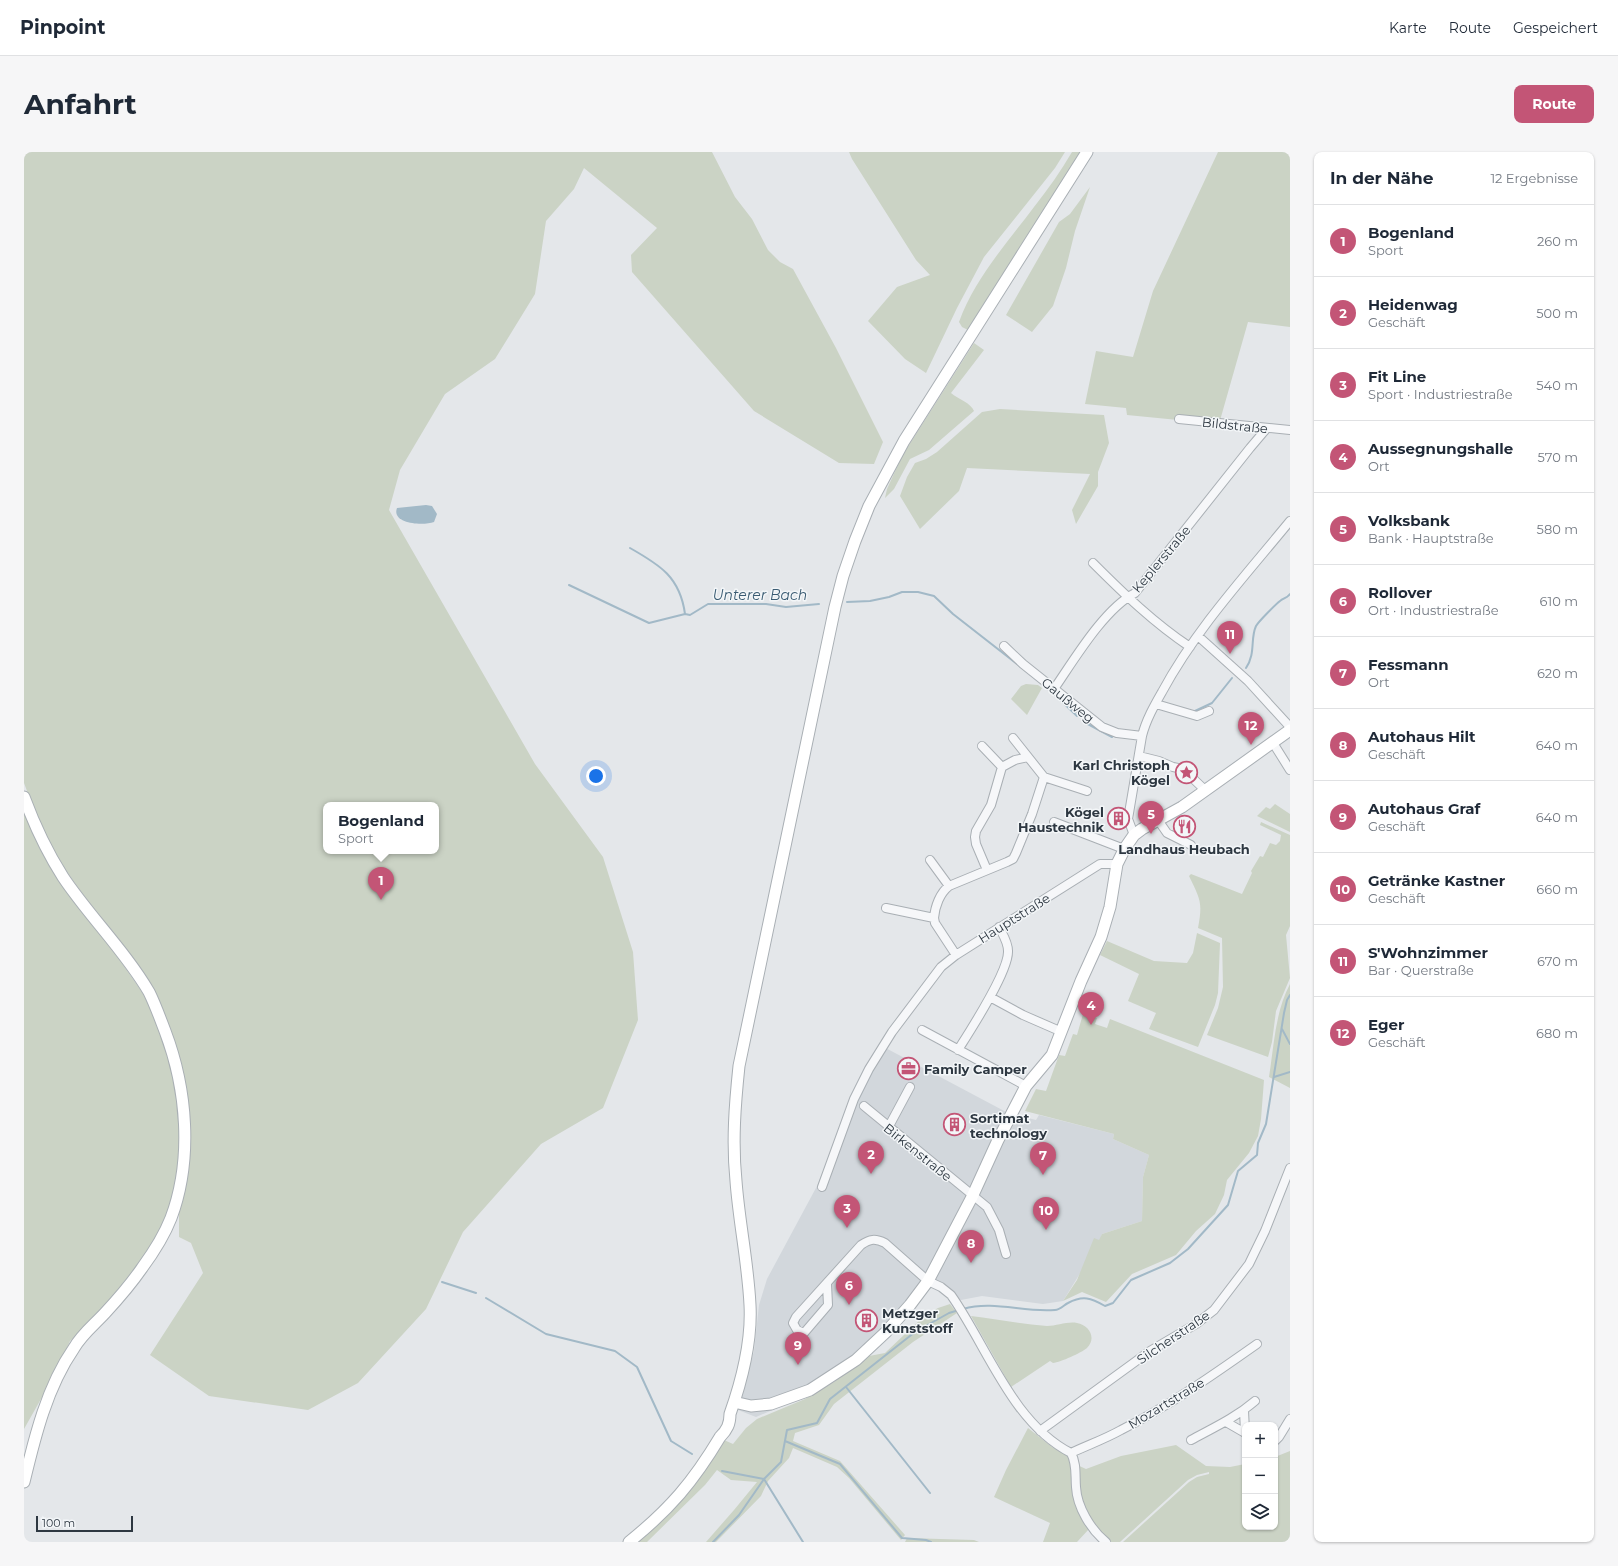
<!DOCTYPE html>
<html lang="de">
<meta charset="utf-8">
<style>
body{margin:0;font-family:Montserrat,sans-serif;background:#f6f6f7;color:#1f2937}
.controls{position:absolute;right:12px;bottom:12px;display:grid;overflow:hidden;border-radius:8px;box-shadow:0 1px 3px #0004}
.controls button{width:36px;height:36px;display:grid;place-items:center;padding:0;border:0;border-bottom:1px solid #e0e1e3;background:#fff;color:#1f2937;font:20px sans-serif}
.scale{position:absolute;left:12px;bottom:10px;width:97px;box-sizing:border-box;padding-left:4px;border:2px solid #2d3741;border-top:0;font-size:11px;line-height:14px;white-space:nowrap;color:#2d3741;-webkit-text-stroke:3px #f3f6f8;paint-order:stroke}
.you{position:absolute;left:572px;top:624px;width:14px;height:14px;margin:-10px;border:3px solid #fff;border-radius:50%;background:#1a73e8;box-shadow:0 0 0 6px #1a73e833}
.badge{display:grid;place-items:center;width:26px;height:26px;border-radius:50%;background:#c35576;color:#fff;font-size:13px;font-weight:700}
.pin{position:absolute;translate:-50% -33px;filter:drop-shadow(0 1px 2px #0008)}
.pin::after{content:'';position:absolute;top:21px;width:14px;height:12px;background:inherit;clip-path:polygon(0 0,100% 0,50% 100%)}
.popup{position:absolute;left:299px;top:650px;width:116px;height:52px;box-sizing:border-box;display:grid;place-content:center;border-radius:8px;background:#fff;filter:drop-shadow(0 1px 3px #0005);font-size:13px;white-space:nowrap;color:#747a83}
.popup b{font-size:15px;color:#1f2937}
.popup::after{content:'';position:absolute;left:50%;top:100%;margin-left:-8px;border:8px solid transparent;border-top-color:#fff}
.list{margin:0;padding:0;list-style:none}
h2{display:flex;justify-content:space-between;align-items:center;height:52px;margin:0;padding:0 16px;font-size:17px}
h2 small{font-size:13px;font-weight:400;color:#747a83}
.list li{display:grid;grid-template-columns:26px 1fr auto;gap:12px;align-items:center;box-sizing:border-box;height:72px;padding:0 16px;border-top:1px solid #e0e1e3}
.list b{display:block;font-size:15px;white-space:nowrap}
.list p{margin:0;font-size:13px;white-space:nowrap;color:#747a83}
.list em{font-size:13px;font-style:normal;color:#747a83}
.icon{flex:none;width:22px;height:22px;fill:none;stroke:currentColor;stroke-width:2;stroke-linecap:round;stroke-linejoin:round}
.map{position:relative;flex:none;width:1266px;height:1390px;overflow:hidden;border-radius:8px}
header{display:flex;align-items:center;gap:24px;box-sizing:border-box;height:56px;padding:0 20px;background:#fff;border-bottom:1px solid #e0e1e3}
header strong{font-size:19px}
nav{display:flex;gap:22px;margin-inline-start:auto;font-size:14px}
.intro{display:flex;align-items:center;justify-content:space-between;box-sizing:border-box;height:96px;padding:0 24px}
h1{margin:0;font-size:28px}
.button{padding:10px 18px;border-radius:8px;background:#c35576;color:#fff;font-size:14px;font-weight:700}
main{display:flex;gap:24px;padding:0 24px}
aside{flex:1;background:#fff;border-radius:8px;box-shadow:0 1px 3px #0004}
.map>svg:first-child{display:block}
.built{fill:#d2d7dc}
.green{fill:#cbd3c5;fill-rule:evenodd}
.water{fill:#a2b9c7}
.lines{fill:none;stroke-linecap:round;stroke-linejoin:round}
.stream{stroke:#a2b9c7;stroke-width:2}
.street-casing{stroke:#a9afb4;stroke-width:10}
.secondary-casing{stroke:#a9afb4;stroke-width:13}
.street{stroke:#f6f7f9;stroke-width:8}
.secondary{stroke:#fff;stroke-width:11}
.labels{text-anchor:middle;stroke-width:3;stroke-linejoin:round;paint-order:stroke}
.street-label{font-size:13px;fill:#2d3741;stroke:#f3f6f8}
.poi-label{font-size:13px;font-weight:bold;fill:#2d3741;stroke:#f3f6f8;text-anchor:start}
.water-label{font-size:14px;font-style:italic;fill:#3a5b72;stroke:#f3f6f8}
</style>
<header>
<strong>Pinpoint</strong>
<nav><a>Karte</a><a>Route</a><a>Gespeichert</a></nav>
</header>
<div class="intro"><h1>Anfahrt</h1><a class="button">Route</a></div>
<main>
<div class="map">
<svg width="1266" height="1390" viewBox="0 0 1266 1390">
<rect width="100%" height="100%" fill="#e4e7ea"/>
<path class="built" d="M 856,893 L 984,961 L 1012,968 L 1015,963 L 1090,982 L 1089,987 L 1125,1003 L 1119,1025 L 1118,1069 L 1078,1082 L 1076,1089 L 1039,1149 L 1019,1152 L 958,1144 L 937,1148 L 920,1143 L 909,1135 L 897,1143 L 868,1180 L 784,1243 L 732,1265 L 714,1258 L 730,1199 L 735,1153 L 743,1127 L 793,1034 L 839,918 Z"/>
<path class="green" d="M 0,0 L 688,0 L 711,45 L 728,67 L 744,98 L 756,110 L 769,117 L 812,196 L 859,290 L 850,312 L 815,311 L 730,259 L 608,120 L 607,103 L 633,76 L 560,16 L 550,37 L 522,69 L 511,142 L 471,207 L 421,242 L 376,318 L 365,358 L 511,612 L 579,705 L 609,800 L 614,868 L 579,956 L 517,992 L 439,1080 L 402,1157 L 334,1231 L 284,1258 L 185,1244 L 126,1203 L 179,1121 L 167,1091 L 155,1085 L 155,1054 L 164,1003 L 144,874 L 85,779 L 33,706 L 11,660 L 0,631 ZM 302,653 L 412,653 L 412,699 L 302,699 Z
M 825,0 L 1041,0 L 1031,16 L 960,105 L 933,156 L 902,221 L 881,207 L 844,169 L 873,135 L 906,123 L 892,108 L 828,7 Z
M 1048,0 L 1060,0 L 946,179 L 938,175 L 935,170 C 951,126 983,91 1010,55 C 1024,37 1037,19 1048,0 Z
M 1194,0 L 1266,0 L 1266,175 L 1224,170 L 1195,272 L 1103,263 L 1102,256 L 1061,252 L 1072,199 L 1109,205 L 1129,139 Z
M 1066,35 L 1051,79 L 1042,116 L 1029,154 L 1008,180 L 982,163 L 1035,70 L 1046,62 Z
M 950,191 L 960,198 L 927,241 C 934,247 947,251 950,259 L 905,298 L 886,307 L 870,337 L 861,346 L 863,337 L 878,304 Z
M 976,257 L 1080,263 L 1085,291 L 1074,320 L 1074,334 L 1052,372 L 1048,358 L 1066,322 L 943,316 L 935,339 L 896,377 L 876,344 L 883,325 L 891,311 L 902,307 L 913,300 L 958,260 Z
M 1002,532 L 1014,533 L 1018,536 L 1003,563 L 987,547 L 997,534 Z
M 1251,652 L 1266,662 L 1266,680 L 1233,664 L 1242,655 L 1246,657 Z
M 0,657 L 84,791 L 118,840 L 127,856 L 146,909 L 152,940 L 155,968 L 155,996 L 153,1030 L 147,1054 L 133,1089 L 87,1155 L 46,1189 L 30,1224 L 0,1277 Z
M 1237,670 L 1266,683 L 1266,774 L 1262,783 L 1266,826 L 1252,859 L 1248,890 L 1244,905 L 1183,883 L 1194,856 L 1199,835 L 1198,786 L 1174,776 C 1179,750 1176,747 1165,724 L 1167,722 L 1218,742 L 1228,721 L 1227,719 L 1236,704 L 1239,705 L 1246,691 L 1252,693 L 1256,689 L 1257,683 L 1236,673 Z
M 1173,781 L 1196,791 L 1194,841 L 1191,853 L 1174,895 L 1125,877 L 1132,861 L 1104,849 L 1115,822 L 1076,803 L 1083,789 L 1130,809 L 1163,811 L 1169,801 Z
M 1266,832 L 1266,936 L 1245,925 C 1250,894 1251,860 1266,832 Z
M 1059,862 L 1073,866 L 1071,872 L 1083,876 L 1086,867 L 1240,928 L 1237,967 L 1234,984 L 1225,1001 L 1203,1028 L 1200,1043 L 1191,1062 L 1172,1079 L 1152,1103 L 1108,1122 L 1082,1150 L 1058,1140 L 1039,1149 L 1053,1128 L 1070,1086 L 1075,1088 L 1078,1082 L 1118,1069 L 1119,1025 L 1125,1003 L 1089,987 L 1090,982 L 1001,959 L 1012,937 L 1022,939 L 1035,903 L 1041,904 L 1049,882 L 1053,883 Z
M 926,1152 L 933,1161 L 889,1190 L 810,1252 L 795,1273 L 771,1281 L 769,1289 L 816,1309 L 881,1383 L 877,1388 L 825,1326 L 813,1315 L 769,1296 L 765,1306 L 744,1329 L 737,1344 L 692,1390 L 682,1390 L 710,1358 L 733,1330 L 707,1328 L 693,1318 L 681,1333 L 623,1390 L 613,1390 L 700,1288 L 709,1292 L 722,1276 L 733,1267 L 781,1247 L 810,1230 L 845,1204 L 861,1201 L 900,1164 L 914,1156 Z
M 947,1164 C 972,1167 998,1172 1023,1174 C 1033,1174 1044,1169 1053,1171 C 1065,1173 1073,1186 1063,1196 C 1057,1201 1037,1210 1029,1211 L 1026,1209 L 987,1235 Z
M 1004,1276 L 1028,1295 L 1045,1305 L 1065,1377 L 1053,1390 L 1019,1390 L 1026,1371 L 970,1345 L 982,1318 Z
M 1152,1293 L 1182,1314 L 1206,1315 L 1221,1312 L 1221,1375 L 1251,1375 L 1251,1305 L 1266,1299 L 1266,1390 L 1099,1390 L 1165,1330 L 1173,1325 L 1185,1322 L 1185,1320 L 1173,1323 L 1164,1328 L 1096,1390 L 1082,1390 L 1057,1352 L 1051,1312 L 1062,1317 L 1097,1304 Z
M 883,1386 L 950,1388 L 955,1390 L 881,1390 Z"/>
<path class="water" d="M 402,353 L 408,354 L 413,362 L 410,370 C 399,374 367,372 373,356 Z"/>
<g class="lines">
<path class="stream" d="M 606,396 C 636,413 656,425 661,462
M 545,433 L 625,471 L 661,462 L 666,463 L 684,452 L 742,452 L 762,455 L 795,452
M 823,450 L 846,449 L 865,445 L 878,440 L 894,440 L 910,444 L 929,462 L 997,515
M 1222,516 C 1232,501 1226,487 1232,474 C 1235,469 1252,452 1256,449 C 1260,446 1263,446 1266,442
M 1032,544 L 1053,564
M 1171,559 L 1188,551 L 1208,526
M 1060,570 L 1088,585
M 1258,877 L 1266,892
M 1250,925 L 1266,920
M 418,1130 L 452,1141
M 462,1146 L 522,1182 L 591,1199 L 613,1215 L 647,1289 L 668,1302
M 939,1157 C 970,1148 1000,1161 1031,1158 C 1036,1158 1040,1153 1044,1151 C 1059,1143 1067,1146 1081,1154 L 1089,1151 L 1107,1128 L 1146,1111 L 1164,1097 L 1204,1053 L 1214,1019 L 1233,1003 L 1234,991 L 1242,972 L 1260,861 L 1263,848 L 1266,843
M 822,1235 L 906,1341
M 761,1289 L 816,1312 L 878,1386 L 902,1388 L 907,1390
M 698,1319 L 740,1327 L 779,1390
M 689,1390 L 715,1363 L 740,1327 L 757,1310 L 763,1278 L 793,1271 L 806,1247 L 891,1180 L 925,1161 L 935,1158"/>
<defs>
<path id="street" d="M 1155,267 L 1266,278
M 1069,411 C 1100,442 1130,471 1166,495
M 1174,484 L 1224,529 L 1266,575
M 980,494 L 999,512 L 1078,575 L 1093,581 L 1118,584
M 1030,537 C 1050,508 1080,457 1111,441 L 1226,296 L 1243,276
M 1132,552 L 1173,564 L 1185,559
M 1249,591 L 1266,618
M 958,594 L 978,615
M 1115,604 L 1135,609 L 1149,615 L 1159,617 L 1182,639
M 1020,625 L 1063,639
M 1134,668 L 1143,681 L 1167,693
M 1030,670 L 1100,697
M 1110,683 L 1104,667 L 1118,584 C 1122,568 1130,554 1138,540 C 1172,477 1221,424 1266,369
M 906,708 L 925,734
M 963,718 L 952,692 L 951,685 L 952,679 L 967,653 L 978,615 L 991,608 L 1004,605
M 862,756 L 910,766 L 911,771 L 932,803
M 910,766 C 911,754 916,741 925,734 L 983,710 L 989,707 L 992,701 L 1008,662 L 1020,625 L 989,586
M 966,845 L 999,863 L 1038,880
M 898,878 L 1002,934
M 934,898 C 946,879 985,819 984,799 C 984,790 979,783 975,775
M 840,954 L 963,1055 L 975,1078 L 982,1102
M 864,976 L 886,935
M 798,1035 L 830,947 L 845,917 L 868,880 L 917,815 L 932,803 L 1076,712 L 1093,712
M 803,1132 L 804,1153 L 780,1181 L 773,1178 L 769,1171 L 772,1165 L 837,1093 C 846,1087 851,1086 861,1091 L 904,1129 L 917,1135 L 927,1143 C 963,1194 988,1271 1047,1301
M 1220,1259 L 1221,1279
M 1202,1270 L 1221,1281
M 1016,1279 L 1126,1199 L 1172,1172 L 1190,1158 L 1225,1112 L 1241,1079 L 1266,1016
M 1167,1288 C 1189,1276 1211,1266 1231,1249
M 1251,1289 L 1255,1285 L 1266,1267
M 1047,1301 C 1064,1293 1081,1287 1097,1278 C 1145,1254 1189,1223 1233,1192
M 1047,1301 C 1053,1312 1051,1323 1052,1335 C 1053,1355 1067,1378 1082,1390"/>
<path id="secondary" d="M 0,645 C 10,672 23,700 39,725 C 65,764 101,799 125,840 C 131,852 136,866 141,879 C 163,937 169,1007 147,1066 C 140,1084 129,1101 118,1116 C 107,1132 94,1147 81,1161 C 70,1173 58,1182 50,1196 C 23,1235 11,1284 0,1330
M 710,1250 L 727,1254 L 747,1252 L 786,1238 L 832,1208 L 862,1180 L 886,1153 L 904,1129 L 948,1045 L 974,988 L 1002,934 L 1028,903 L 1057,829 L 1077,785 L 1086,755 L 1093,712 L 1101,696 L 1110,683 L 1118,677 L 1158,655 L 1266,578
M 605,1390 C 646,1357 669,1330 696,1285 C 703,1278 706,1272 706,1262 C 718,1228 728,1190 726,1153 C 724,1111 715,1070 712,1029 C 708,990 711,952 715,914 L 811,455 L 819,424 L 831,389 L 845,354 L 880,289 L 1063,0"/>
</defs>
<use href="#street" class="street-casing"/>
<use href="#secondary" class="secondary-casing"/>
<use href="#street" class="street"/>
<use href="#secondary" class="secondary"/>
</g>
<defs>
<symbol id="sight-ring" viewBox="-11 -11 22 22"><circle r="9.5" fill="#f3f6f8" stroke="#c35576" stroke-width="1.5"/><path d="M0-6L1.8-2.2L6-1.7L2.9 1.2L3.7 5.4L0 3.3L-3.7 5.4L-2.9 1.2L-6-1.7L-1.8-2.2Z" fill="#c35576"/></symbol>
<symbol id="building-ring" viewBox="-11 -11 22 22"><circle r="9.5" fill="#f3f6f8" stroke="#c35576" stroke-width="1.5"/><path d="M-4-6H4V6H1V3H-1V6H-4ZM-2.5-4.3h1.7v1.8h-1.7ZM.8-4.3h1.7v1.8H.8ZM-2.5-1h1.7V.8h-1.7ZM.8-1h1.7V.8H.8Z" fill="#c35576"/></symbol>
<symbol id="restaurant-ring" viewBox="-11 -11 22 22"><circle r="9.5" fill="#f3f6f8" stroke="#c35576" stroke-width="1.5"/><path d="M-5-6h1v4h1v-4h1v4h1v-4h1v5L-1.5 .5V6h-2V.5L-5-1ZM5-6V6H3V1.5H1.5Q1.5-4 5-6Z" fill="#c35576"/></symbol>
<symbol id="office-ring" viewBox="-11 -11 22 22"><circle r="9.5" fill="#f3f6f8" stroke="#c35576" stroke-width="1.5"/><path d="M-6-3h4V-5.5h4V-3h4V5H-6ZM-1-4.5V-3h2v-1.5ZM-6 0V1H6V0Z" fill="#c35576"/></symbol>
</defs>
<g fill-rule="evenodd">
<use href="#sight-ring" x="1150" y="608" width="25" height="25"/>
<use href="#building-ring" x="1082" y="654" width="25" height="25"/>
<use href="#restaurant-ring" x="1148" y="662" width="25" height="25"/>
<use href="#office-ring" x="872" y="904" width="25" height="25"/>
<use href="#building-ring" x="918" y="960" width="25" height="25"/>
<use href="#building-ring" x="830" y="1156" width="25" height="25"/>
</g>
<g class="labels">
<g class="street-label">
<text transform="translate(1211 273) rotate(6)" y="5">Bildstraße</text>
<text transform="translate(1137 407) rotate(-50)" y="5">Keplerstraße</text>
<text transform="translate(1044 548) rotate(39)" y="5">Gaußweg</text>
<text transform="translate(990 766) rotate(-32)" y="5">Hauptstraße</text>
<text transform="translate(894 1000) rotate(39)" y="5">Birkenstraße</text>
<text transform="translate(1149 1185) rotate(-34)" y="5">Silcherstraße</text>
<text transform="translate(1142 1251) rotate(-31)" y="5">Mozartstraße</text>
</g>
<g class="poi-label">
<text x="1146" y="618" text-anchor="end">Karl Christoph<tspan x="1146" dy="15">Kögel</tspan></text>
<text x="1080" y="665" text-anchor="end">Kögel<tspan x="1080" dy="15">Haustechnik</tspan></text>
<text x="1160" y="702" text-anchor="middle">Landhaus Heubach</text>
<text x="900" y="922">Family Camper</text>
<text x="946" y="971">Sortimat<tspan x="946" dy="15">technology</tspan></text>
<text x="858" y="1166">Metzger<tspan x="858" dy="15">Kunststoff</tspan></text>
</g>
<g class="water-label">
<text x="736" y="448">Unterer Bach</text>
</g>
</g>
</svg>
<div class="controls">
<button>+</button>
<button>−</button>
<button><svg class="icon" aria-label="layers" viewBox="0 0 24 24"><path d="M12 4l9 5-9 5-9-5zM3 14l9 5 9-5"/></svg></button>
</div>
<div class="scale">100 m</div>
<div class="you"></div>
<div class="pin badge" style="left:357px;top:748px">1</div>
<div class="popup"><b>Bogenland</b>Sport</div>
<div class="pin badge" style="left:847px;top:1022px">2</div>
<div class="pin badge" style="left:823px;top:1076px">3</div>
<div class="pin badge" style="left:1067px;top:873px">4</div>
<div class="pin badge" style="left:1127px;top:682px">5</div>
<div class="pin badge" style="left:825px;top:1153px">6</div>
<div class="pin badge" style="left:1019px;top:1023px">7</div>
<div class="pin badge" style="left:947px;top:1111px">8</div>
<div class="pin badge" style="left:774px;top:1213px">9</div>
<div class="pin badge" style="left:1022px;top:1078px">10</div>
<div class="pin badge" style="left:1206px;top:502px">11</div>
<div class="pin badge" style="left:1227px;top:593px">12</div>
</div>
<aside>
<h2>In der Nähe<small>12 Ergebnisse</small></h2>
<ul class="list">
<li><span class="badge">1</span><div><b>Bogenland</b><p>Sport</p></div><em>260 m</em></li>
<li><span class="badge">2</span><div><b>Heidenwag</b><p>Geschäft</p></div><em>500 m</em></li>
<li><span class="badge">3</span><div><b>Fit Line</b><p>Sport · Industriestraße</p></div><em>540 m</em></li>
<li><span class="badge">4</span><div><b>Aussegnungshalle</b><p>Ort</p></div><em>570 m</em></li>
<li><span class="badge">5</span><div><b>Volksbank</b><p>Bank · Hauptstraße</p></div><em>580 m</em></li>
<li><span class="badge">6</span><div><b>Rollover</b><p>Ort · Industriestraße</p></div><em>610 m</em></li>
<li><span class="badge">7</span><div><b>Fessmann</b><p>Ort</p></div><em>620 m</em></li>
<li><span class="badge">8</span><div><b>Autohaus Hilt</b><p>Geschäft</p></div><em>640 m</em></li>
<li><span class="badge">9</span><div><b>Autohaus Graf</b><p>Geschäft</p></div><em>640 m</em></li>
<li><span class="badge">10</span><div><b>Getränke Kastner</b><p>Geschäft</p></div><em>660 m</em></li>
<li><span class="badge">11</span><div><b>S'Wohnzimmer</b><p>Bar · Querstraße</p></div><em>670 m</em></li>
<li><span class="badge">12</span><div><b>Eger</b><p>Geschäft</p></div><em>680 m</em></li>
</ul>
</aside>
</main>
